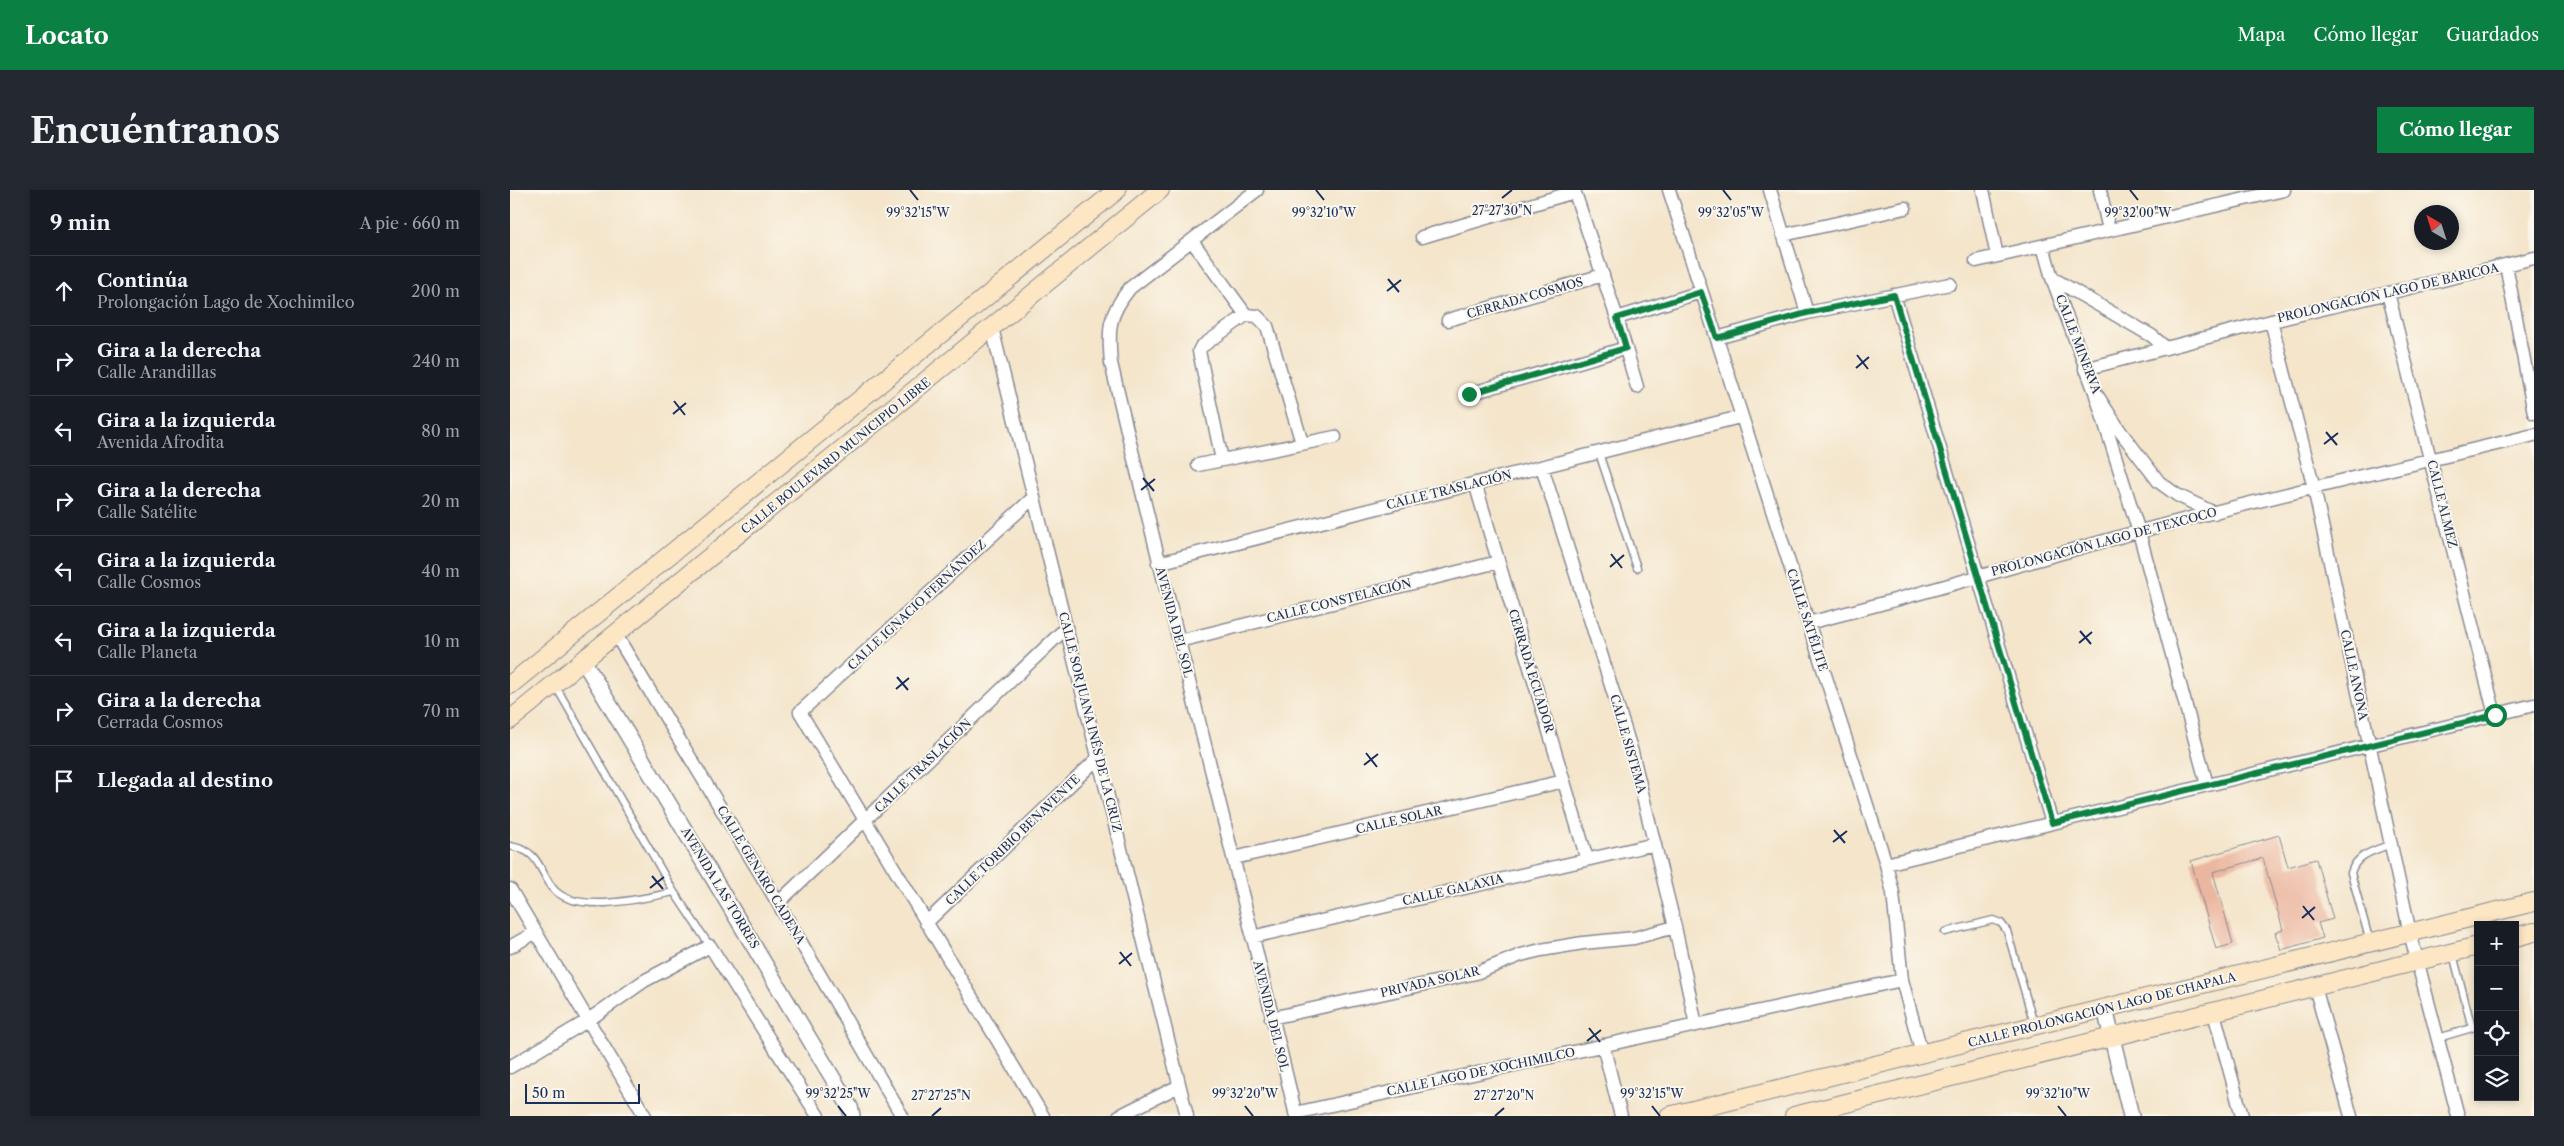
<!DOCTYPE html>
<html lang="es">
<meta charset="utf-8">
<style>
body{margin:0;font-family:"Libre Caslon Text",serif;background:#242831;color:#f1f3f6}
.controls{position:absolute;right:15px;bottom:15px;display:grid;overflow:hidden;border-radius:0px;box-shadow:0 2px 8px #0003}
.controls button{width:45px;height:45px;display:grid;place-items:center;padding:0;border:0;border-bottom:1px solid #363941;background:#171b24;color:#f1f3f6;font:25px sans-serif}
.compass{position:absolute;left:1904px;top:15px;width:45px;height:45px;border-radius:50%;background:#171b24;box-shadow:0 2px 8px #0003;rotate:321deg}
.scale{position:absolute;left:15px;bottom:12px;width:115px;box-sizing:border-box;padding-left:5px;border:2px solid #1b2f5e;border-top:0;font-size:14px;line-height:18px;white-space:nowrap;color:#1b2f5e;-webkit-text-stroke:4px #fbf7ec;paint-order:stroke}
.stop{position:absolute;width:15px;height:15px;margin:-11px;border:4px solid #0b8043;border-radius:50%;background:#fff}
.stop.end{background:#0b8043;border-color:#fff;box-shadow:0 1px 5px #0008}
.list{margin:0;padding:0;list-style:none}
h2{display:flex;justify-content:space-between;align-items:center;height:65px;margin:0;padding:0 20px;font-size:21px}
h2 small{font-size:16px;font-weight:400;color:#9ea1a6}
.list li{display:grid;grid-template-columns:32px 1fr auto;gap:15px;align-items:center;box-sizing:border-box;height:70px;padding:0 20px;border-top:1px solid #363941}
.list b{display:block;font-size:19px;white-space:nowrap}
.list p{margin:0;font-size:16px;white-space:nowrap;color:#9ea1a6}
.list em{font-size:16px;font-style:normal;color:#9ea1a6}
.icon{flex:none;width:28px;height:28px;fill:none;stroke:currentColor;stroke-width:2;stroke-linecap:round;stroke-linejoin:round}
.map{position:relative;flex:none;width:2024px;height:926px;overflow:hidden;border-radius:0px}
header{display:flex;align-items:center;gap:30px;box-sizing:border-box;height:70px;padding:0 25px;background:#0b8043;color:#fff}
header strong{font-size:24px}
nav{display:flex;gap:28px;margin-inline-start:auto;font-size:18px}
.intro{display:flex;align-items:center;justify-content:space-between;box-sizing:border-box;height:120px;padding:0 30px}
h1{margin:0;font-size:35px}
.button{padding:12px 22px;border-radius:0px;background:#0b8043;color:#fff;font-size:18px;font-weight:700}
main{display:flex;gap:30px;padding:0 30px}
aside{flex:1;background:#171b24;border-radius:0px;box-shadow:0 2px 8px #0003}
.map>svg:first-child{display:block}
.building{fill:#ebb69f}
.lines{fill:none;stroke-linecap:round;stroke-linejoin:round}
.service-casing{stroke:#888a94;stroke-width:9}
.minor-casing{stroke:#888a94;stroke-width:15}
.tertiary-casing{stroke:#888a94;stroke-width:18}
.secondary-casing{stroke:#888a94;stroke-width:20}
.service{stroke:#fff;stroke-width:6}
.minor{stroke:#fff;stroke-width:12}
.tertiary{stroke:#fff;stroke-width:15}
.secondary{stroke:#fce6c4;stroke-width:18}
.route{stroke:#0b8043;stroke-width:6}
.ticks{fill:none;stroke:#1b2f5e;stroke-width:2}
.labels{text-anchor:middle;stroke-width:4;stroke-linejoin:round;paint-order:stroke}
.street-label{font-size:12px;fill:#1b2f5e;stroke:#fbf7ec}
.ticks-label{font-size:12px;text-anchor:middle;fill:#1b2f5e;stroke:#fbf7ec;stroke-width:4;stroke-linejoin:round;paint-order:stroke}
</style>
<header>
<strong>Locato</strong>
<nav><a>Mapa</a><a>Cómo llegar</a><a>Guardados</a></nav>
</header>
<div class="intro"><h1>Encuéntranos</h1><a class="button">Cómo llegar</a></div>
<main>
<aside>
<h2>9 min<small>A pie · 660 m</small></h2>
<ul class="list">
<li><svg class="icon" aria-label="ahead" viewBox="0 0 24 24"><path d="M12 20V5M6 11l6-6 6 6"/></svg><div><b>Continúa</b><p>Prolongación Lago de Xochimilco</p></div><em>200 m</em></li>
<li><svg class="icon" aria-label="right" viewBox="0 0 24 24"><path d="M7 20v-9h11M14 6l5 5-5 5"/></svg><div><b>Gira a la derecha</b><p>Calle Arandillas</p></div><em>240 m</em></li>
<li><svg class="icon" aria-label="left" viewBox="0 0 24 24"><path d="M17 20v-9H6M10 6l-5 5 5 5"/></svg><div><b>Gira a la izquierda</b><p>Avenida Afrodita</p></div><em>80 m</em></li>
<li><svg class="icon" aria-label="right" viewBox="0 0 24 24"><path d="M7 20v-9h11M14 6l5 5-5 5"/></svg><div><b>Gira a la derecha</b><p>Calle Satélite</p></div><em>20 m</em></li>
<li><svg class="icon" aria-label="left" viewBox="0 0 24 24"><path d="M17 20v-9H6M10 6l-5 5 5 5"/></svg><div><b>Gira a la izquierda</b><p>Calle Cosmos</p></div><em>40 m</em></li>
<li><svg class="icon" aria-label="left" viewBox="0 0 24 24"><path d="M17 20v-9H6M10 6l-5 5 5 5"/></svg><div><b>Gira a la izquierda</b><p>Calle Planeta</p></div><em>10 m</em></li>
<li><svg class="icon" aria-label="right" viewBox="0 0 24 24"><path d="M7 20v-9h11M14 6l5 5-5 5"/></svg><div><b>Gira a la derecha</b><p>Cerrada Cosmos</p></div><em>70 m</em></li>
<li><svg class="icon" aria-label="arrive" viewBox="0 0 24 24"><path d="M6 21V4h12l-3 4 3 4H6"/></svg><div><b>Llegada al destino</b></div></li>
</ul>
</aside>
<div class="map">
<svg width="2024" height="926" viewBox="0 0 2024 926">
<rect width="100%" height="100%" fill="#fbf7ec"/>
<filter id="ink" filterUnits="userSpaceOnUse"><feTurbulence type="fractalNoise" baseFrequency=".02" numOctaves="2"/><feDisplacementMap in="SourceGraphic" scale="10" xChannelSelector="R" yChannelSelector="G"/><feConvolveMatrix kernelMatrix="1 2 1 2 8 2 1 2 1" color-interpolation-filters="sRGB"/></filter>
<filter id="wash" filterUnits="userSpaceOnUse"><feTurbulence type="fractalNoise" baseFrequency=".0096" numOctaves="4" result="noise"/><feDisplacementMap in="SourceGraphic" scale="20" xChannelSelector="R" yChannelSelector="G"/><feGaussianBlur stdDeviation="1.12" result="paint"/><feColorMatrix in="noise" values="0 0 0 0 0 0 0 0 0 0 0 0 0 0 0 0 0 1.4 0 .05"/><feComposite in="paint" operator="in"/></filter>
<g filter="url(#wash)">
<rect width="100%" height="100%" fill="#f4e5cb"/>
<g id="blocks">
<path class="building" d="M 1769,645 L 1778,677 L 1806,669 L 1823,729 L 1808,733 L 1813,748 L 1771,760 L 1765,743 L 1773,740 L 1753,668 L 1703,682 L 1723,754 L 1706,759 L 1681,671 Z"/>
</g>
</g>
<g filter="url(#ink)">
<use href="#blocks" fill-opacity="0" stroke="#888a94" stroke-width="1"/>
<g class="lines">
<defs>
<path id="service" d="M 1089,263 L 1127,378
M 45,495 L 164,702
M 0,656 C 29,661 27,676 42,697 C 63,726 135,708 164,702 L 200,756
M 1435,742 L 1483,730 L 1491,733 L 1497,741 L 1524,834
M 1860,752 L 1841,683 C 1846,664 1864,661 1881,654
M 1928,848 L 1962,838 L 1943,764"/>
<path id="minor" d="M 747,0 L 620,98 C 598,125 598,139 601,173 C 660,424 727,674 786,926
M 1064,0 L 1107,128 L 1127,197
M 1159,0 L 1376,674 L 1383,703 L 1392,790 L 1412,864
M 1260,0 L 1297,123
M 1473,0 L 1487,66
M 1590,0 L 1599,40
M 1273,45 L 1395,18
M 912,47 L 1064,2
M 682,51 L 736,125
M 1533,56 L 1542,88 L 1585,202 L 1610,241 L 1649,292 L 1667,305 L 1704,323
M 1466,71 L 1774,0
M 1996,75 L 2024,223
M 1542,88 L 1642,146 L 1656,158
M 1878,103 L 1985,525
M 1384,105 L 1542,633
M 1107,128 L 1191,102
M 938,130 L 1093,85
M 1761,131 L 1804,298 L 1900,743 L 1948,926
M 482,138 L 677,926
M 1207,148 L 1297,123 L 1440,94
M 1575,179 L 1733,138 L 2024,68
M 1585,202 L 1629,342 L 1697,595
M 959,204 L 1116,158
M 712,270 L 689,161 L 691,157 L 736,125 L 747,126 L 757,136 L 792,253
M 688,275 L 825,247
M 1032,277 L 1122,562 L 1165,737 L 1186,835
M 965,293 L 1077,669
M 524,307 L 290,522 L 533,926
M 648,373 L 1230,227
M 1298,433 C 1409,405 1517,372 1627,342 C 1758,307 1892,277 2024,245
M 106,445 L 268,713 L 392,926
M 669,451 L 988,372
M 724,668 L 1054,591
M 1376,674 L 2024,515
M 0,699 L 135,926
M 268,713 L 556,438
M 416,733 L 589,567
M 742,747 L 1145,654
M 0,757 L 26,742
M 1805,797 L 1841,926
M 1704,823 L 1732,926
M 761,828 L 966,783 L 1011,765 L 1031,760 L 1073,753 L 1124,748 L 1165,737
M 1093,855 L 1111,926
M 0,877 L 77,831 L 134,791 L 200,756 L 308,926
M 785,923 L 1392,790
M 609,926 L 669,896"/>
<path id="tertiary" d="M 74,472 L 340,917 L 342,926
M 1595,819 L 1621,926"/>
<path id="secondary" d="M 0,495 L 607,0
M 0,530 L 650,0
M 2005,747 L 2024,742
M 1159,926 L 2024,712
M 1284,926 L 1968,756"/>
</defs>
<use href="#service" class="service-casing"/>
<use href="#minor" class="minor-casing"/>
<use href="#tertiary" class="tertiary-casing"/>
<use href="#secondary" class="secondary-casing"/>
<use href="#service" class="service"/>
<use href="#minor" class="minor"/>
<use href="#tertiary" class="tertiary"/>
<use href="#secondary" class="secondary"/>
</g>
</g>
<g class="lines" filter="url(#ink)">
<path class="route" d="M 959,204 L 1116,158 L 1107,128 L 1191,102 L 1207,148 L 1297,123 L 1384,105 L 1542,633 L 1985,525"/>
</g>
<path class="ticks" d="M 400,0 L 408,10M 806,0 L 814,10M 1213,0 L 1221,10M 1620,0 L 1628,10M 992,8 L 1002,0M 878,89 L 889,102M 877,101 L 891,90M 1347,165 L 1358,179M 1346,178 L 1359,167M 164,211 L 175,225M 163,224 L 176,213M 1816,242 L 1827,255M 1814,254 L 1828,243M 633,288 L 644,301M 631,300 L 645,289M 1101,364 L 1112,378M 1100,377 L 1114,365M 1570,441 L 1581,454M 1569,453 L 1582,442M 387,487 L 398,500M 386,499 L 399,488M 856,563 L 867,577M 854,575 L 868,564M 1324,640 L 1335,653M 1323,652 L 1337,641M 142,686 L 153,699M 140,698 L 154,687M 1793,716 L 1804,730M 1792,728 L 1805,717M 610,762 L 621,776M 609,774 L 622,763M 1079,838 L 1090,852M 1077,851 L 1091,840M 328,916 L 336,926M 735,916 L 743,926M 1142,916 L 1150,926M 1548,916 L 1556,926M 422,926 L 431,918M 985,926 L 994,918"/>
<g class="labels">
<g class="street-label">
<text transform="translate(1878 103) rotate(-13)" y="4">PROLONGACIÓN LAGO DE BARICOA</text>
<text transform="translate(1015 108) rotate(-16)" y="4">CERRADA COSMOS</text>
<text transform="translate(1568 154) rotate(69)" y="4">CALLE MINERVA</text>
<text transform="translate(326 266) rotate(-39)" y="4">CALLE BOULEVARD MUNICIPIO LIBRE</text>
<text transform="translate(939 300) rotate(-14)" y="4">CALLE TRASLACIÓN</text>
<text transform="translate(1932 314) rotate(76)" y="4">CALLE ALMEZ</text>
<text transform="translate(1594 352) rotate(-15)" y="4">PROLONGACIÓN LAGO DE TEXCOCO</text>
<text transform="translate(829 411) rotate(-14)" y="4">CALLE CONSTELACIÓN</text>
<text transform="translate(407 415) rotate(-43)" y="4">CALLE IGNACIO FERNÁNDEZ</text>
<text transform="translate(1297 430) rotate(72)" y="4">CALLE SATÉLITE</text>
<text transform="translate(664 432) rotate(75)" y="4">AVENIDA DEL SOL</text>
<text transform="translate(1021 481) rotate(73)" y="4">CERRADA ECUADOR</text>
<text transform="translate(1844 485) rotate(78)" y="4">CALLE ANONA</text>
<text transform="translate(580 532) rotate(76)" y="4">CALLE SOR JUANA INÉS DE LA CRUZ</text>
<text transform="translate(1118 554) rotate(74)" y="4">CALLE SISTEMA</text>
<text transform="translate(413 576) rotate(-44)" y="4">CALLE TRASLACIÓN</text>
<text transform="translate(889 630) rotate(-13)" y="4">CALLE SOLAR</text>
<text transform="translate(503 650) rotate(-44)" y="4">CALLE TORIBIO BENAVENTE</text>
<text transform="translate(251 685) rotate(59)" y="4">CALLE GENARO CADENA</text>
<text transform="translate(210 698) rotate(59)" y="4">AVENIDA LAS TORRES</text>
<text transform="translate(943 700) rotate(-13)" y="4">CALLE GALAXIA</text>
<text transform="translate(920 792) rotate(-13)" y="4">PRIVADA SOLAR</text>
<text transform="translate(1592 820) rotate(-14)" y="4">CALLE PROLONGACIÓN LAGO DE CHAPALA</text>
<text transform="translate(761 826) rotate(76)" y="4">AVENIDA DEL SOL</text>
<text transform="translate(971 882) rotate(-12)" y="4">CALLE LAGO DE XOCHIMILCO</text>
</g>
</g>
<g class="ticks-label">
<text x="992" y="25">27°27'30"N</text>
<text x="1628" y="27">99°32'00"W</text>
<text x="408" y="27">99°32'15"W</text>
<text x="814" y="27">99°32'10"W</text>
<text x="1221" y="27">99°32'05"W</text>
<text x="328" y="908">99°32'25"W</text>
<text x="735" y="908">99°32'20"W</text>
<text x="1142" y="908">99°32'15"W</text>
<text x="1548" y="908">99°32'10"W</text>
<text x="431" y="910">27°27'25"N</text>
<text x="994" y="910">27°27'20"N</text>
</g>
</svg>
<div class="controls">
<button>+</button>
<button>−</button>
<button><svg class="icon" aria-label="locate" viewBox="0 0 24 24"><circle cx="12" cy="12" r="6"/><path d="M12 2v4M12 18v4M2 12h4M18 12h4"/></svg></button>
<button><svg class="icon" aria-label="layers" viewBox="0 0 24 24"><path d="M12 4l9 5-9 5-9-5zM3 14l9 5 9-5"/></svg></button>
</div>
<svg class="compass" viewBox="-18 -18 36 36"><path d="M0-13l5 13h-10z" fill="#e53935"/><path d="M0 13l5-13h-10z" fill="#9ea1a6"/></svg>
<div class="scale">50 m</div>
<div class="stop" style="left:1985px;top:525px"></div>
<div class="stop end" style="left:959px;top:204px"></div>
</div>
</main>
